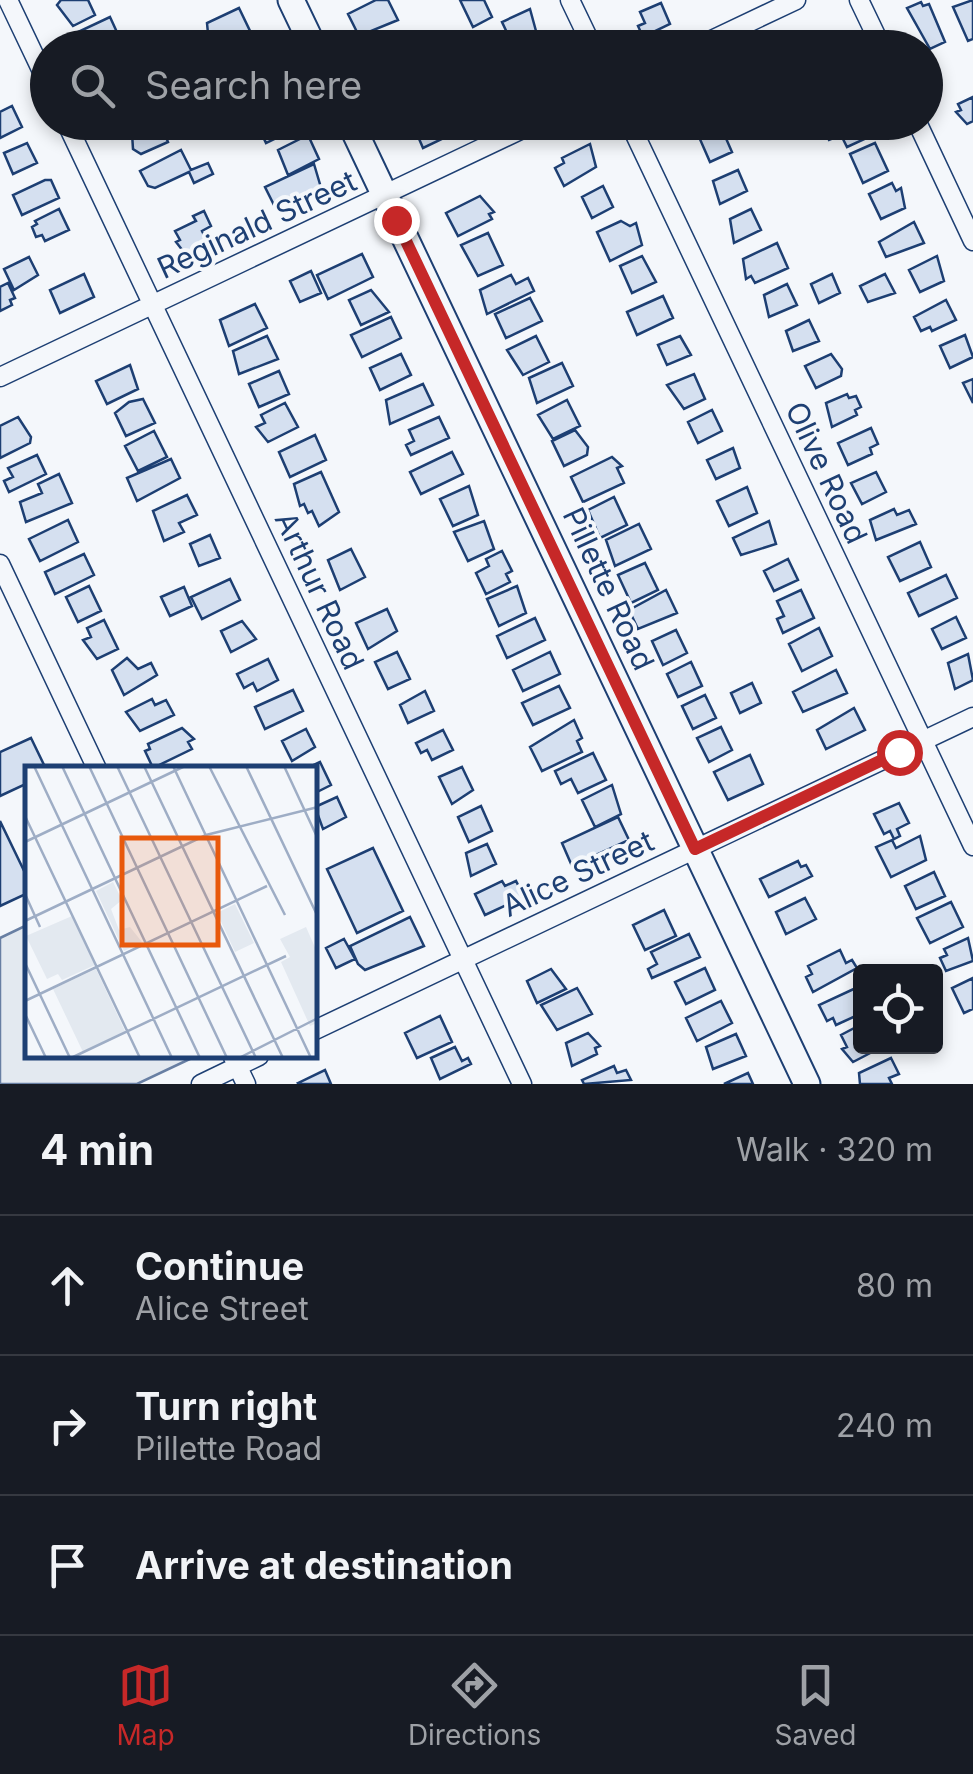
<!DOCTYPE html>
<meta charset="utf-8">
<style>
body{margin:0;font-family:Inter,sans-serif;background:#242831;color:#f1f3f6}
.controls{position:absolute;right:30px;bottom:30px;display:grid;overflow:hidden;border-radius:10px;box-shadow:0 5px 15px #0003}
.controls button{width:90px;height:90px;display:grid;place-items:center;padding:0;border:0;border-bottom:2px solid #363941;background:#171b24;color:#f1f3f6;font:50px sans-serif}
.stop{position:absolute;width:30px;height:30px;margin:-22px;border:8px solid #c62828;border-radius:50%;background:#fff}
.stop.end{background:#c62828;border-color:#fff;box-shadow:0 2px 10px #0008}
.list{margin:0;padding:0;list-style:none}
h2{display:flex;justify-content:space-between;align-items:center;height:130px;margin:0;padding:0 40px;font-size:42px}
h2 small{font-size:32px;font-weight:400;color:#9ea1a6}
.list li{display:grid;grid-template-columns:65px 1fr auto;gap:30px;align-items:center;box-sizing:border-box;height:140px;padding:0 40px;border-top:2px solid #363941}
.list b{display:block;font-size:38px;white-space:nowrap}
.list p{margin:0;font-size:32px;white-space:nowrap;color:#9ea1a6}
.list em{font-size:32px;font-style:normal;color:#9ea1a6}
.icon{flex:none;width:55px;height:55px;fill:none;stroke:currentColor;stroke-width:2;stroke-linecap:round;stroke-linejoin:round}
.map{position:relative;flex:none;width:973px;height:1084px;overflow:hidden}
.search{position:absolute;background:#171b24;box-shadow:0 5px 15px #0003;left:30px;right:30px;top:30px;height:110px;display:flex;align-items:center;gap:25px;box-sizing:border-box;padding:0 35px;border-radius:55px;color:#9ea1a6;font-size:38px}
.sheet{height:550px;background:#171b24}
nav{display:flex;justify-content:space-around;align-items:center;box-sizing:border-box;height:140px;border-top:2px solid #363941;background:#171b24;font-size:28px;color:#9ea1a6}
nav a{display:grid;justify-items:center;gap:5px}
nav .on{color:#c62828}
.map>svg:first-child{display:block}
.green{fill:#e3e9f0;stroke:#687fa3;stroke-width:2.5}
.building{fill:#d5e0f0;stroke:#1d3f73;stroke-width:2.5}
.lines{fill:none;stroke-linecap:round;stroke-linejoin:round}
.street-casing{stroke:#1d3f73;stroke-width:21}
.secondary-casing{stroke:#1d3f73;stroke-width:29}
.street{stroke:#f4f7fb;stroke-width:18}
.secondary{stroke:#f4f7fb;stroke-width:25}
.route{stroke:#c62828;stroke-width:12}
.labels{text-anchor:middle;stroke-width:8;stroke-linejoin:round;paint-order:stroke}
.street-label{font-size:30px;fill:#1d3f73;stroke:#f4f7fb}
.inset-road{fill:none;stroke:#9eadc5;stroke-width:2.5}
.view{fill:#e8590c;fill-opacity:0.15;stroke:#e8590c;stroke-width:5}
.inset-edge{fill:none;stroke:#1d3f73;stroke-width:5}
</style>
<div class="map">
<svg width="973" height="1084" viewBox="0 0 973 1084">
<rect width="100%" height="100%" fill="#f4f7fb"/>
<path class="green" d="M 27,925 L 28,1056 L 194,1057 L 137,1084 L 0,1084 L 0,938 Z"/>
<path class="building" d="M 61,0 L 88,0 L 95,15 L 73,26 L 57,5 Z
M 376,0 L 388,0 L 398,20 L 359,36 L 348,14 Z
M 460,0 L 484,0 L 492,17 L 473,27 Z
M 973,0 L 973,39 L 968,41 L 953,7 Z
M 921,2 L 923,6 L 929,4 L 945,42 L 930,49 L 907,8 Z
M 661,3 L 670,24 L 643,37 L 638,26 L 645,23 L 640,12 Z
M 239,8 L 251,33 L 219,48 L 215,40 L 209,44 L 207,23 Z
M 530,9 L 536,31 L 512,43 L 502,22 Z
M 110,17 L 121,41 L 107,48 L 79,48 L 78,32 Z
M 399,32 L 406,48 L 367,48 L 367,47 Z
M 819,37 L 824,48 L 796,48 Z
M 973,97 L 973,121 L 967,124 L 956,112 L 961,110 L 958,104 Z
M 12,106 L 22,127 L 0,138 L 0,112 Z
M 155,122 L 168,122 L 173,133 L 166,137 L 168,142 L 141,154 L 133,149 L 132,133 Z
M 256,122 L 301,122 L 303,125 L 266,143 Z
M 403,122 L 441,122 L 436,125 L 442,139 L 423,148 L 417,134 L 410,138 Z
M 835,122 L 862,122 L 869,137 L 847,147 L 841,135 L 829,140 L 823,128 Z
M 721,127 L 732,152 L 710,162 L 699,137 Z
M 308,135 L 319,159 L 288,175 L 278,150 Z
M 27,143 L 37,163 L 13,174 L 4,153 Z
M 875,143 L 888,171 L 863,183 L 850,154 Z
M 590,144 L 596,167 L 564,186 L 555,168 L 564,163 L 562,158 Z
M 181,150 L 191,170 L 208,163 L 213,174 L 194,183 L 189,172 L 155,188 L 148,186 L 140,171 Z
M 314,164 L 322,191 L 294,205 L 290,197 L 274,205 L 265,187 Z
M 738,170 L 747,191 L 720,204 L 713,181 Z
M 45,180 L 51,180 L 59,198 L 22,215 L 13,195 Z
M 892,183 L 896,191 L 901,188 L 905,208 L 881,219 L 869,194 Z
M 603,186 L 613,207 L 592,218 L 582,197 Z
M 480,196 L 494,212 L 489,214 L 492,219 L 458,236 L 446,213 Z
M 59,209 L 69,230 L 45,241 L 42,235 L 36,237 L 32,227 L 37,224 L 35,221 Z
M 751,209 L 761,230 L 734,243 L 730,219 Z
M 204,211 L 211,226 L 202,231 L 209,245 L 187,256 L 176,242 L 180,240 L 175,231 L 196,221 L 193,216 Z
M 621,221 L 630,226 L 636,223 L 642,245 L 610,261 L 597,232 Z
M 914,222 L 924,243 L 886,257 L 879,242 Z
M 488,233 L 503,265 L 478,276 L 461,245 Z
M 777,243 L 788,268 L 755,283 L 751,276 L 746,279 L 743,259 Z
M 362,254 L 373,277 L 328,299 L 317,275 Z
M 642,256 L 656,282 L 632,293 L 620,266 Z
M 937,256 L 944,281 L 920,292 L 909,270 Z
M 29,257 L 38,275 L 14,290 L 4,269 Z
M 311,271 L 321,293 L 300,302 L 290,281 Z
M 84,274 L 94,297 L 60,313 L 50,290 Z
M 832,274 L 840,293 L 819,303 L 811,284 Z
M 885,274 L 895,293 L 868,302 L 860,286 Z
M 511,275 L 516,284 L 528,278 L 534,291 L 487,314 L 480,290 Z
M 8,283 L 15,298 L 10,300 L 12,305 L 0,311 L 0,287 Z
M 787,284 L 797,305 L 769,317 L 764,295 Z
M 371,290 L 389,312 L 361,325 L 349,300 Z
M 663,296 L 673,318 L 637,335 L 627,312 Z
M 530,298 L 542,321 L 506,338 L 495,314 Z
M 946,300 L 956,320 L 932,331 L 930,327 L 921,331 L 914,317 Z
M 255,304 L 267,328 L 229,346 L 220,320 Z
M 391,317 L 401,338 L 362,357 L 351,335 Z
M 809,320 L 819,341 L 793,351 L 786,331 Z
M 965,335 L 973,357 L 950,368 L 940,346 Z
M 267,336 L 278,359 L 239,374 L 233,351 Z
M 536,336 L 549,362 L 523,375 L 507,350 Z
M 680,336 L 691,355 L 667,365 L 658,345 Z
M 401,354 L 411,375 L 380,390 L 370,368 Z
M 831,354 L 842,369 L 841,376 L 816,388 L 805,366 Z
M 562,363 L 573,386 L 537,403 L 529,378 Z
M 130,365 L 138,389 L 107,404 L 96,381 Z
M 279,371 L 289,394 L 259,407 L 249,384 Z
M 694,374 L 705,399 L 684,409 L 667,385 Z
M 973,379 L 973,403 L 963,383 Z
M 423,384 L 433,405 L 390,424 L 386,400 Z
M 847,394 L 849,398 L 856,396 L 861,407 L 855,410 L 857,415 L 832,427 L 826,403 Z
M 143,399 L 155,423 L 126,436 L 115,413 L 129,402 Z
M 567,400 L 580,426 L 553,439 L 538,415 Z
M 285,403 L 298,427 L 268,442 L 256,427 L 265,423 L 261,415 Z
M 712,410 L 722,431 L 698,443 L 688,422 Z
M 18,417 L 31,437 L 30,443 L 0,458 L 0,426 Z
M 439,417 L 449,438 L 411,455 L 406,445 L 414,441 L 409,430 Z
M 871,428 L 878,444 L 870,448 L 872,454 L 848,465 L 838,443 Z
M 575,430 L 588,447 L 587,455 L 564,466 L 552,441 Z
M 154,431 L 167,457 L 138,471 L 125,446 Z
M 315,435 L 326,460 L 290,477 L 279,452 Z
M 733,448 L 740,468 L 716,479 L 707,460 Z
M 452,452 L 463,474 L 421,494 L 410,472 Z
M 37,455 L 46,474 L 9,492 L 4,481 L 13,477 L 8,468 Z
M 612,457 L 622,466 L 617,468 L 624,483 L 583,502 L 571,477 Z
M 171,459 L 180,478 L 137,501 L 127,478 Z
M 321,472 L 339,512 L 319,526 L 312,511 L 308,513 L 304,504 L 300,506 L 294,484 Z
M 876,472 L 886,492 L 862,504 L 851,483 Z
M 59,474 L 72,503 L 26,522 L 20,502 L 42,493 L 38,484 Z
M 469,486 L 478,515 L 453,526 L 440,499 Z
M 747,487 L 757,513 L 729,526 L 717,501 Z
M 187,495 L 197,515 L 179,523 L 184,532 L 164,541 L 153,511 Z
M 614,497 L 627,525 L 600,538 L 588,510 Z
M 894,509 L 897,515 L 909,510 L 916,524 L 876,540 L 870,520 Z
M 68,520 L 78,542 L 40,561 L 29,539 Z
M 484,521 L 494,549 L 468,561 L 454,532 Z
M 769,521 L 776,544 L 741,555 L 733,538 Z
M 639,524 L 651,549 L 615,566 L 606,540 Z
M 210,535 L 220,558 L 199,566 L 190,544 Z
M 920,542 L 931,567 L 900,581 L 888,557 Z
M 351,549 L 365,577 L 340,590 L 328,560 Z
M 502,551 L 512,571 L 506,574 L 510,582 L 486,594 L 476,573 L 489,566 L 486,559 Z
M 84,554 L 94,575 L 55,594 L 45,572 Z
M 788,559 L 798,580 L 774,591 L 764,571 Z
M 645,563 L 658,590 L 631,603 L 618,575 Z
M 946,575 L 957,598 L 919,616 L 908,593 Z
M 230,579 L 240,600 L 202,619 L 191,597 Z
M 89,586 L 101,611 L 78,622 L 66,597 Z
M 517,586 L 526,613 L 499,626 L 487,599 Z
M 184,587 L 192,606 L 170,616 L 161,597 Z
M 666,590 L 677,613 L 638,629 L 629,610 Z
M 801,590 L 814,618 L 783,633 L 777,619 L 784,616 L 777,601 Z
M 387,609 L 397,631 L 368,649 L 356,623 Z
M 956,617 L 966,638 L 942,649 L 932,629 Z
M 535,618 L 545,640 L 507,658 L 497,636 Z
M 104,620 L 118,649 L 97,659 L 83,640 L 91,637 L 87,628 Z
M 242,621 L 256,639 L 231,652 L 221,631 Z
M 819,628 L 832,656 L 802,671 L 789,644 Z
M 676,630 L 687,653 L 663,665 L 652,641 Z
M 397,652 L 410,679 L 388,689 L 375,662 Z
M 550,652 L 560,674 L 523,691 L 513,670 Z
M 968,654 L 973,680 L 955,689 L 948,663 Z
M 127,658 L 138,669 L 151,663 L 157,675 L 124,695 L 112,670 Z
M 268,659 L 278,680 L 257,691 L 253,683 L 244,688 L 237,674 Z
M 691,662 L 702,686 L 678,697 L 667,674 Z
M 836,670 L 847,693 L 803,712 L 793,692 Z
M 752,683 L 761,703 L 740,713 L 731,693 Z
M 559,686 L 570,708 L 533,725 L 522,703 Z
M 293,690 L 303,711 L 265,729 L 255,707 Z
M 425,691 L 434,711 L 408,723 L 400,705 Z
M 705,695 L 716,718 L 693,729 L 682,706 Z
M 152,699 L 155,705 L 166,700 L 174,715 L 140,731 L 126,712 Z
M 854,708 L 865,730 L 826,749 L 817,730 Z
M 574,720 L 582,738 L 577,741 L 582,752 L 542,771 L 530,747 Z
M 721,727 L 732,750 L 709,762 L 697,738 Z
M 182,728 L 194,739 L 188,742 L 192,749 L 153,768 L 145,751 L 150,749 L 148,744 Z
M 306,729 L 315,747 L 292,761 L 282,741 Z
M 443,730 L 453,750 L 432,760 L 427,750 L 421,753 L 416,743 Z
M 31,738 L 46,769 L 28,769 L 28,783 L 0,796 L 0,752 Z
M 593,753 L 606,780 L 578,793 L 571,779 L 561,784 L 555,771 Z
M 750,755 L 763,784 L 728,800 L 714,772 Z
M 320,762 L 331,785 L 315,793 L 315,769 L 305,769 Z
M 462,767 L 473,790 L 452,804 L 439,777 Z
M 612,785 L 621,814 L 595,827 L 582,800 Z
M 337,797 L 346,817 L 323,829 L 315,807 Z
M 899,803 L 909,823 L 897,829 L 900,836 L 894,839 L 890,831 L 884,834 L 874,814 Z
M 481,806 L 492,831 L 469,842 L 458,817 Z
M 618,817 L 629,840 L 572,866 L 562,843 Z
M 0,821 L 28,879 L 28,893 L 0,906 Z
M 920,836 L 926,860 L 891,877 L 876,847 L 892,840 L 896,848 Z
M 487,844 L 496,864 L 471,876 L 466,853 Z
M 373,848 L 403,911 L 357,933 L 327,869 Z
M 798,861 L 801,867 L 806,865 L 812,876 L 769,897 L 760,879 Z
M 934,872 L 945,896 L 916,909 L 905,886 Z
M 502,881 L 505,886 L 516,881 L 524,897 L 485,915 L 475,894 Z
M 805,898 L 816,919 L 786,934 L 776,912 Z
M 951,902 L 963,927 L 930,943 L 917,918 Z
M 664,910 L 676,936 L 645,950 L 633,925 Z
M 410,917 L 424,946 L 365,970 L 358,964 L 350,946 Z
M 689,934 L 700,957 L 652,978 L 648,969 L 657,964 L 651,952 Z
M 968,938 L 973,961 L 946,971 L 940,958 L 947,955 L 944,949 Z
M 344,939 L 355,959 L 336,968 L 326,948 Z
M 840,950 L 846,963 L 852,960 L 857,968 L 813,992 L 806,977 L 812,974 L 808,966 Z
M 705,968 L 715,990 L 686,1004 L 675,982 Z
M 551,969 L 566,989 L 537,1003 L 527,981 Z
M 973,978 L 973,1009 L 964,1013 L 952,988 Z
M 858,987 L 860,1014 L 836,1025 L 833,1018 L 827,1021 L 819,1005 Z
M 577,988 L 592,1014 L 557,1030 L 541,1005 Z
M 721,1001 L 732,1023 L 697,1041 L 686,1018 Z
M 440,1016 L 452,1042 L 417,1058 L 405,1033 Z
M 860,1025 L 860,1046 L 876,1050 L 853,1062 L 842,1049 L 847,1047 L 841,1035 Z
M 588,1033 L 600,1046 L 595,1048 L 597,1054 L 572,1066 L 566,1043 Z
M 736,1034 L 746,1056 L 713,1069 L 706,1047 Z
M 455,1047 L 462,1061 L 468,1058 L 471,1064 L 440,1079 L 431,1058 Z
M 891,1058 L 899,1074 L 889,1078 L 892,1084 L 860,1084 L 859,1073 Z
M 614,1066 L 617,1073 L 626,1070 L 631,1080 L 584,1084 L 582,1080 Z
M 325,1070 L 331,1084 L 299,1084 L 298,1083 Z
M 748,1073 L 753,1084 L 724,1084 Z"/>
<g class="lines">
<defs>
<path id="street" d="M 8,0 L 48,84
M 570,0 L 593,48
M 859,0 L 882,48
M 695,48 L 796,0
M 66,122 L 522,1084
M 629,122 L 973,846
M 917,122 L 973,241
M 0,377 L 537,122
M 0,564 L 97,769
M 315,1030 L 973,717
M 233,1057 L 246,1084
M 201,1084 L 259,1056"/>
<path id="secondary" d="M 291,0 L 314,48
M 350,122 L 807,1084"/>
</defs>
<use href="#street" class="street-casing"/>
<use href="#secondary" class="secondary-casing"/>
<use href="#street" class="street"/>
<use href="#secondary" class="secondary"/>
</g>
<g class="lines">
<path class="route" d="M 396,220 L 695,849 L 899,752"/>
</g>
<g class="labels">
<g class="street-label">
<text transform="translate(257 225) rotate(-25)" y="10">Reginald Street</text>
<text transform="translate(826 473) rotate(65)" y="10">Olive Road</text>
<text transform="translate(608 589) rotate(65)" y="10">Pillette Road</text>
<text transform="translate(319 591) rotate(65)" y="10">Arthur Road</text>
<text transform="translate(578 874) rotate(-25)" y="10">Alice Street</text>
</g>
</g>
<g transform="translate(25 766)">
<rect width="292" height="292" fill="#f4f7fb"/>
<path d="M 88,116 L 97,134 L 86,143 L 94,164 L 105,161 L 117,176 L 99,185 L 71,125 ZM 210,138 L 229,177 L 210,186 L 192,147 ZM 47,150 L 70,199 L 37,214 L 33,208 L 22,213 L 1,170 ZM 281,161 L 292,186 L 292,257 L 285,260 L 256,196 L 265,191 L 255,173 ZM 71,203 L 100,265 L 58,286 L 28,223 Z" fill="#e3e9f0"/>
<path class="inset-road" d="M 9,0 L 147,292M 37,0 L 175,292M 64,0 L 202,292M 92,0 L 231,292M 119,0 L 258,292M 148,0 L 286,292M 184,0 L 260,149M 221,0 L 293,151M 259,0 L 293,73M 0,50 L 115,292M 0,76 L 160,0M 0,128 L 15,161M 0,155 L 181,69 L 293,41M 0,197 L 45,292M 0,235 L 242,120M 0,248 L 21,292M 46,292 L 261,190M 214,292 L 293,252"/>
<path class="view" d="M 97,72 L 193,72 L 193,179 L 97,179 Z"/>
<rect width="292" height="292" class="inset-edge"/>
</g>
</svg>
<div class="controls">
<button><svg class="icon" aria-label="locate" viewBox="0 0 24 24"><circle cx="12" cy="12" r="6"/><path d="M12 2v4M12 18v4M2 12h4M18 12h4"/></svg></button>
</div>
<div class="stop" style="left:899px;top:752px"></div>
<div class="stop end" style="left:396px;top:220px"></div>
<div class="search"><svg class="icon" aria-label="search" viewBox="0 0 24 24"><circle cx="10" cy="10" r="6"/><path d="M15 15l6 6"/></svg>Search here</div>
</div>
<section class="sheet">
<h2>4 min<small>Walk · 320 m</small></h2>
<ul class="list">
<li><svg class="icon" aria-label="ahead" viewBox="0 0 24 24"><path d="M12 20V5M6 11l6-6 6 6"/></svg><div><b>Continue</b><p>Alice Street</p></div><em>80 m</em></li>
<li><svg class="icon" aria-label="right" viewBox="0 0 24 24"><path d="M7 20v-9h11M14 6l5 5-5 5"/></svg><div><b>Turn right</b><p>Pillette Road</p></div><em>240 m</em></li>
<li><svg class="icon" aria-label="arrive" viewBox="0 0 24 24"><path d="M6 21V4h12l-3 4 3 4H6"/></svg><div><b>Arrive at destination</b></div></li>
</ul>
</section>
<nav>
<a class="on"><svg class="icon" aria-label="map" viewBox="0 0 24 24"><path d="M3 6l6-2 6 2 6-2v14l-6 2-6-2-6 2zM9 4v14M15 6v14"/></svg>Map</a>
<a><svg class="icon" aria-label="directions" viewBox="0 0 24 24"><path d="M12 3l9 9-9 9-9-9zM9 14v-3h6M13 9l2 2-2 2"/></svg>Directions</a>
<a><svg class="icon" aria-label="saved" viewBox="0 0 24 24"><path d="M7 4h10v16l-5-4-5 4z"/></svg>Saved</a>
</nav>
